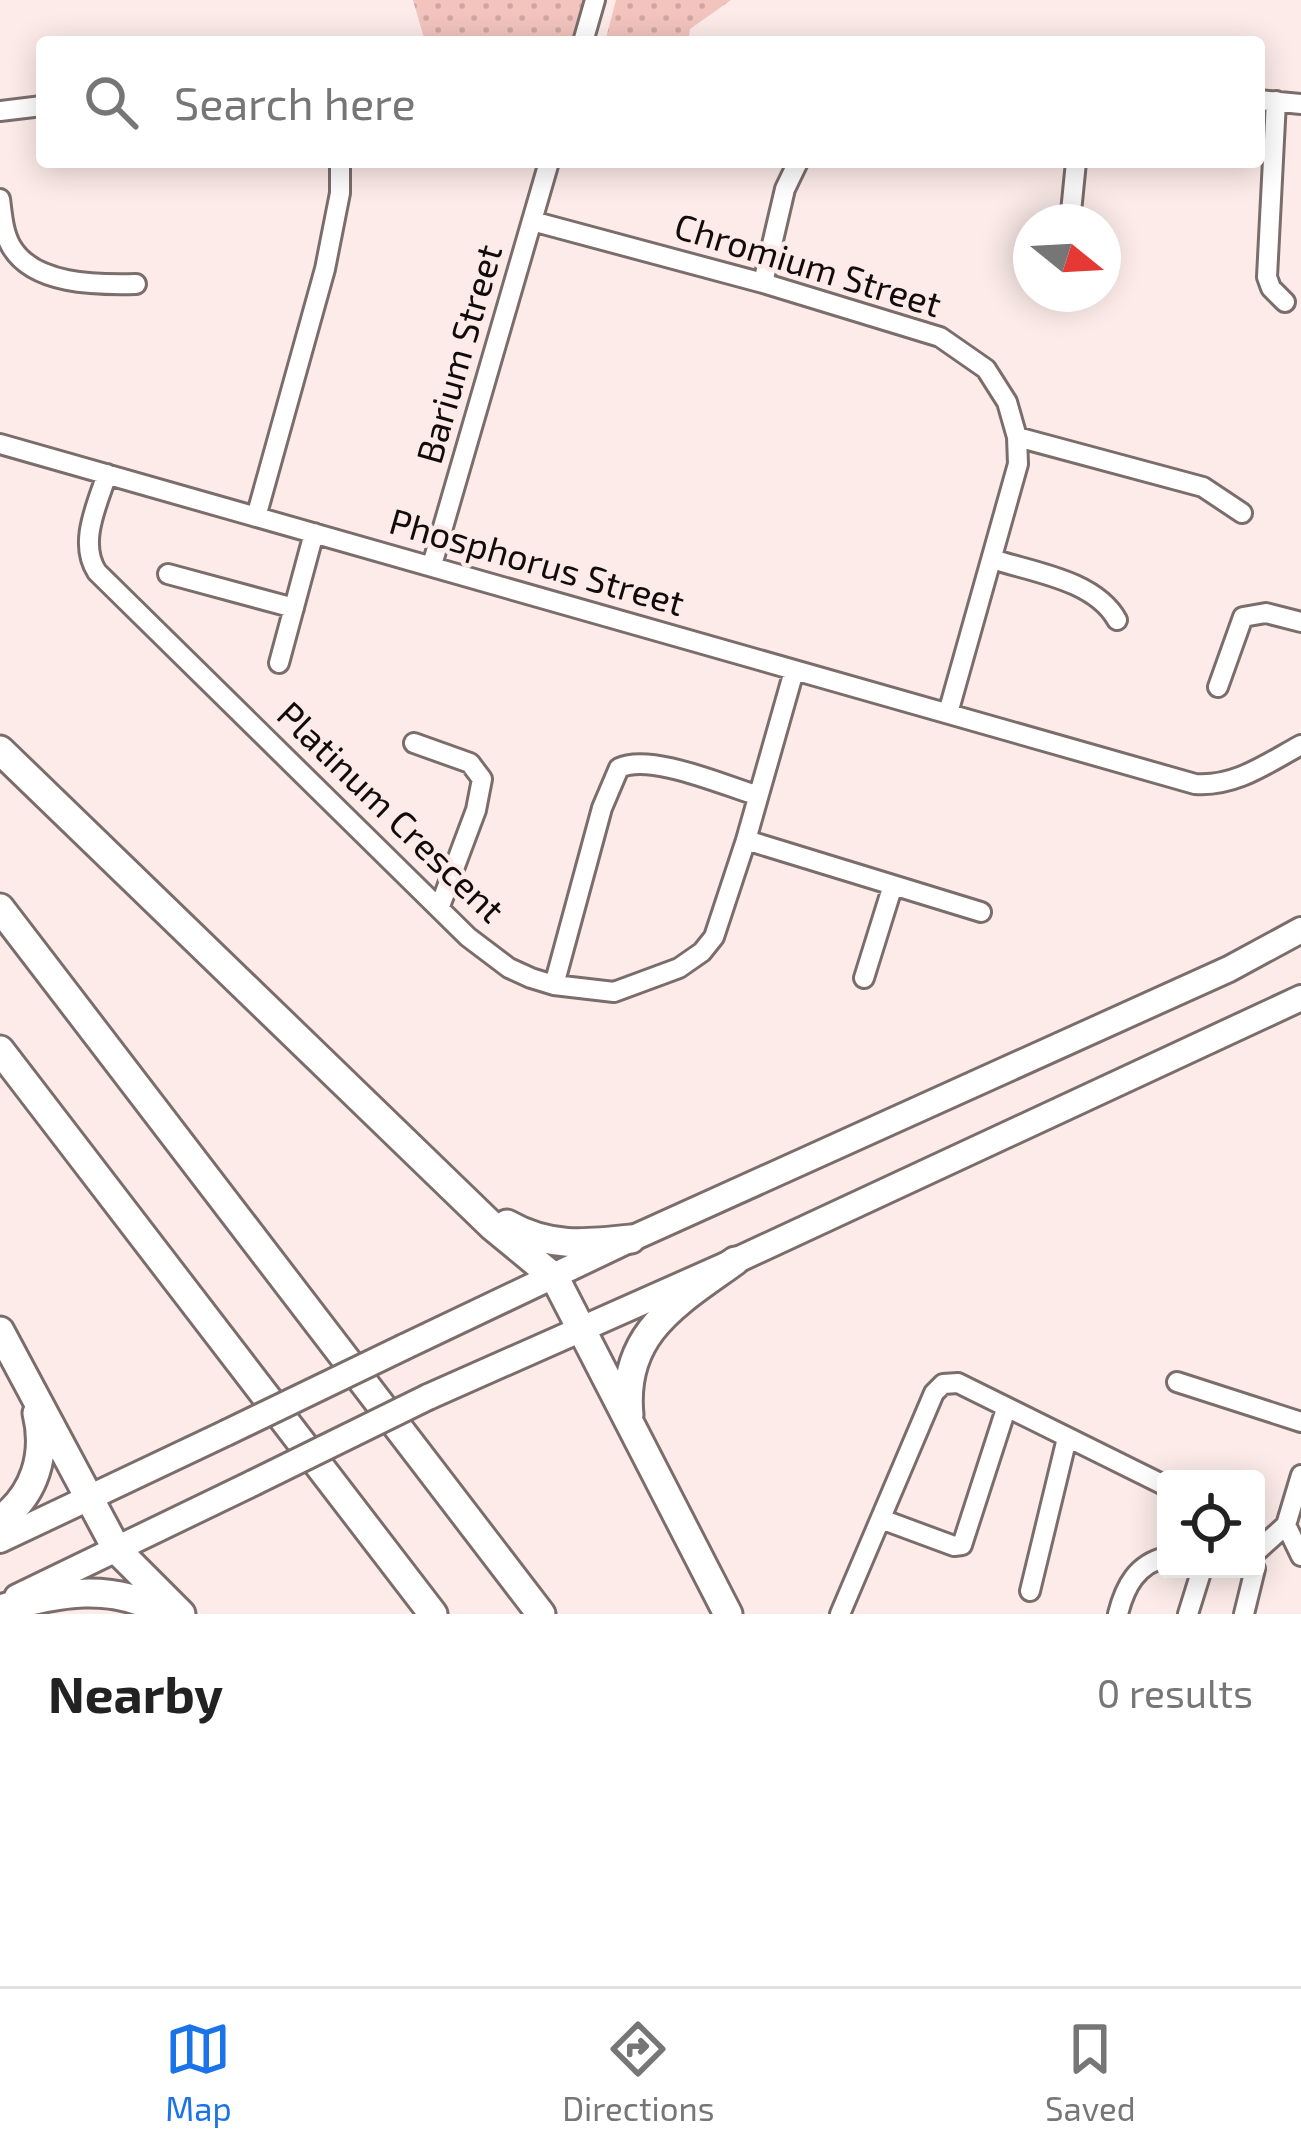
<!DOCTYPE html>
<style>
body{margin:0;font-family:"Exo 2",sans-serif;background:#f2f2f2;color:#222}
.controls{position:absolute;right:36px;bottom:36px;display:grid;overflow:hidden;border-radius:12px;box-shadow:0 6px 30px #0003}
.controls button{width:108px;height:108px;display:grid;place-items:center;padding:0;border:0;border-bottom:3px solid #e0e0e0;background:#fff;color:#222;font:60px sans-serif}
.compass{position:absolute;left:1013px;top:204px;width:108px;height:108px;border-radius:50%;background:#fff;box-shadow:0 6px 30px #0003;rotate:108deg}
.list{margin:0;padding:0;list-style:none}
h2{display:flex;justify-content:space-between;align-items:center;height:156px;margin:0;padding:0 48px;font-size:51px}
h2 small{font-size:39px;font-weight:400;color:#767676}
.icon{flex:none;width:66px;height:66px;fill:none;stroke:currentColor;stroke-width:2;stroke-linecap:round;stroke-linejoin:round}
.map{position:relative;flex:none;width:1301px;height:1614px;overflow:hidden}
.search{position:absolute;background:#fff;box-shadow:0 6px 30px #0003;left:36px;right:36px;top:36px;height:132px;display:flex;align-items:center;gap:30px;box-sizing:border-box;padding:0 42px;border-radius:12px;color:#767676;font-size:45px}
.sheet{height:372px;background:#fff}
nav{display:flex;justify-content:space-around;align-items:center;box-sizing:border-box;height:168px;border-top:3px solid #e0e0e0;background:#fff;font-size:33px;color:#767676}
nav a{display:grid;justify-items:center;gap:6px}
nav .on{color:#1a73e8}
.map>svg:first-child{display:block}
.grass{fill:url(#grass-dots)}
.lines{fill:none;stroke-linecap:round;stroke-linejoin:round}
.minor-casing{stroke:#7b6d6b;stroke-width:24}
.major-casing{stroke:#7b6d6b;stroke-width:30}
.highway-casing{stroke:#7b6d6b;stroke-width:33}
.minor{stroke:#fff;stroke-width:18}
.major{stroke:#fff;stroke-width:24}
.highway{stroke:#fff;stroke-width:27}
.major-bridge-casing{stroke:#7b6d6b;stroke-width:30;stroke-linecap:butt}
.major-bridge{stroke:#fff;stroke-width:24}
.labels{text-anchor:middle;stroke-width:9;stroke-linejoin:round;paint-order:stroke}
.street-label{font-size:36px;fill:#110c0b;stroke:#fcebe9}
</style>
<div class="map">
<svg width="1301" height="1614" viewBox="0 0 1301 1614">
<defs>
<pattern id="grass-dots" width="8" height="8" patternUnits="userSpaceOnUse" patternTransform="scale(3)"><rect width="8" height="8" fill="#f3c4be"/><path d="M2 2h.1M6 6h.1" fill="none" stroke="#cfa7a2" stroke-width="1.8" stroke-linecap="round"/></pattern>
</defs>
<rect width="100%" height="100%" fill="#fcebe9"/>
<path class="grass" d="M 413,0 L 586,0 L 574,42 L 418,42 L 424,38 Z
M 616,0 L 731,0 L 690,29 L 688,42 L 605,42 Z"/>
<g class="lines">
<defs>
<path id="minor" d="M 583,42 L 595,0
M 1259,100 L 1301,104
M 1276,101 L 1267,277 L 1271,288 L 1285,302
M 0,111 L 42,106
M 0,199 C 2,214 3,232 11,246 C 33,285 97,285 136,284
M 532,221 L 763,283 L 940,337 L 986,369 L 1007,402 L 1017,437 L 1018,464 L 948,713
M 1070,222 L 1076,162
M 763,283 L 785,189 L 798,162
M 1017,437 L 1203,487 L 1242,513
M 0,444 L 1195,784 C 1235,787 1266,764 1301,745
M 107,474 C 97,505 78,543 97,572 L 468,937 L 509,968 L 531,978 L 554,985 L 614,992 L 679,968 L 702,952 L 714,937 L 746,840 L 794,671
M 256,517 L 325,269 L 340,193 L 340,162
M 992,559 C 1032,572 1095,580 1117,620
M 432,565 L 549,162
M 168,574 L 294,608
M 279,663 L 314,533
M 1218,687 L 1243,617 L 1266,613 L 1301,622
M 414,743 L 470,763 L 482,779 L 476,810 L 440,906
M 746,840 L 981,912
M 864,978 L 893,885
M 554,985 L 602,808 L 619,768 C 650,753 723,785 756,795
M 1177,1382 L 1301,1422
M 881,1519 L 954,1546 L 962,1545 L 1006,1409
M 1286,1525 L 1301,1556
M 1256,1552 L 1286,1525 L 1301,1475
M 1030,1591 L 1067,1438
M 840,1614 L 934,1393 L 943,1384 L 958,1383 L 1166,1486
M 1118,1614 C 1125,1586 1137,1564 1166,1557
M 1188,1614 L 1202,1569
M 1244,1614 L 1255,1569"/>
<path id="major" d="M 404,1347 L 631,1239 L 1229,969 L 1301,930
M 428,1397 L 735,1261 L 1301,998
M 0,1540 L 226,1433
M 17,1597 L 253,1483"/>
<path id="highway" d="M 0,750 L 492,1226 L 555,1278 L 728,1614
M 0,908 L 541,1614
M 0,1050 L 433,1614
M 507,1224 C 549,1248 585,1244 631,1239
M 0,1331 L 117,1550 L 181,1614
M 629,1415 C 621,1333 677,1303 735,1261
M 0,1520 C 35,1495 47,1454 37,1413
M 0,1609 C 55,1593 113,1581 166,1614"/>
</defs>
<use href="#minor" class="minor-casing"/>
<use href="#major" class="major-casing"/>
<use href="#highway" class="highway-casing"/>
<use href="#minor" class="minor"/>
<use href="#major" class="major"/>
<use href="#highway" class="highway"/>
<defs>
<path id="major-bridge" d="M 226,1433 L 404,1347
M 253,1483 L 428,1397"/>
</defs>
<use href="#major-bridge" class="major-bridge-casing"/>
<use href="#major-bridge" class="major-bridge"/>
</g>
<g class="labels">
<g class="street-label">
<text transform="translate(808 265) rotate(17)" y="13">Chromium Street</text>
<text transform="translate(459 354) rotate(-74)" y="13">Barium Street</text>
<text transform="translate(537 562) rotate(16)" y="13">Phosphorus Street</text>
<text transform="translate(391 812) rotate(44)" y="13">Platinum Crescent</text>
</g>
</g>
</svg>
<div class="controls">
<button><svg class="icon" aria-label="locate" viewBox="0 0 24 24"><circle cx="12" cy="12" r="6"/><path d="M12 2v4M12 18v4M2 12h4M18 12h4"/></svg></button>
</div>
<svg class="compass" viewBox="-18 -18 36 36"><path d="M0-13l5 13h-10z" fill="#e53935"/><path d="M0 13l5-13h-10z" fill="#767676"/></svg>
<div class="search"><svg class="icon" aria-label="search" viewBox="0 0 24 24"><circle cx="10" cy="10" r="6"/><path d="M15 15l6 6"/></svg>Search here</div>
</div>
<section class="sheet">
<h2>Nearby<small>0 results</small></h2>
<ul class="list">
</ul>
</section>
<nav>
<a class="on"><svg class="icon" aria-label="map" viewBox="0 0 24 24"><path d="M3 6l6-2 6 2 6-2v14l-6 2-6-2-6 2zM9 4v14M15 6v14"/></svg>Map</a>
<a><svg class="icon" aria-label="directions" viewBox="0 0 24 24"><path d="M12 3l9 9-9 9-9-9zM9 14v-3h6M13 9l2 2-2 2"/></svg>Directions</a>
<a><svg class="icon" aria-label="saved" viewBox="0 0 24 24"><path d="M7 4h10v16l-5-4-5 4z"/></svg>Saved</a>
</nav>
